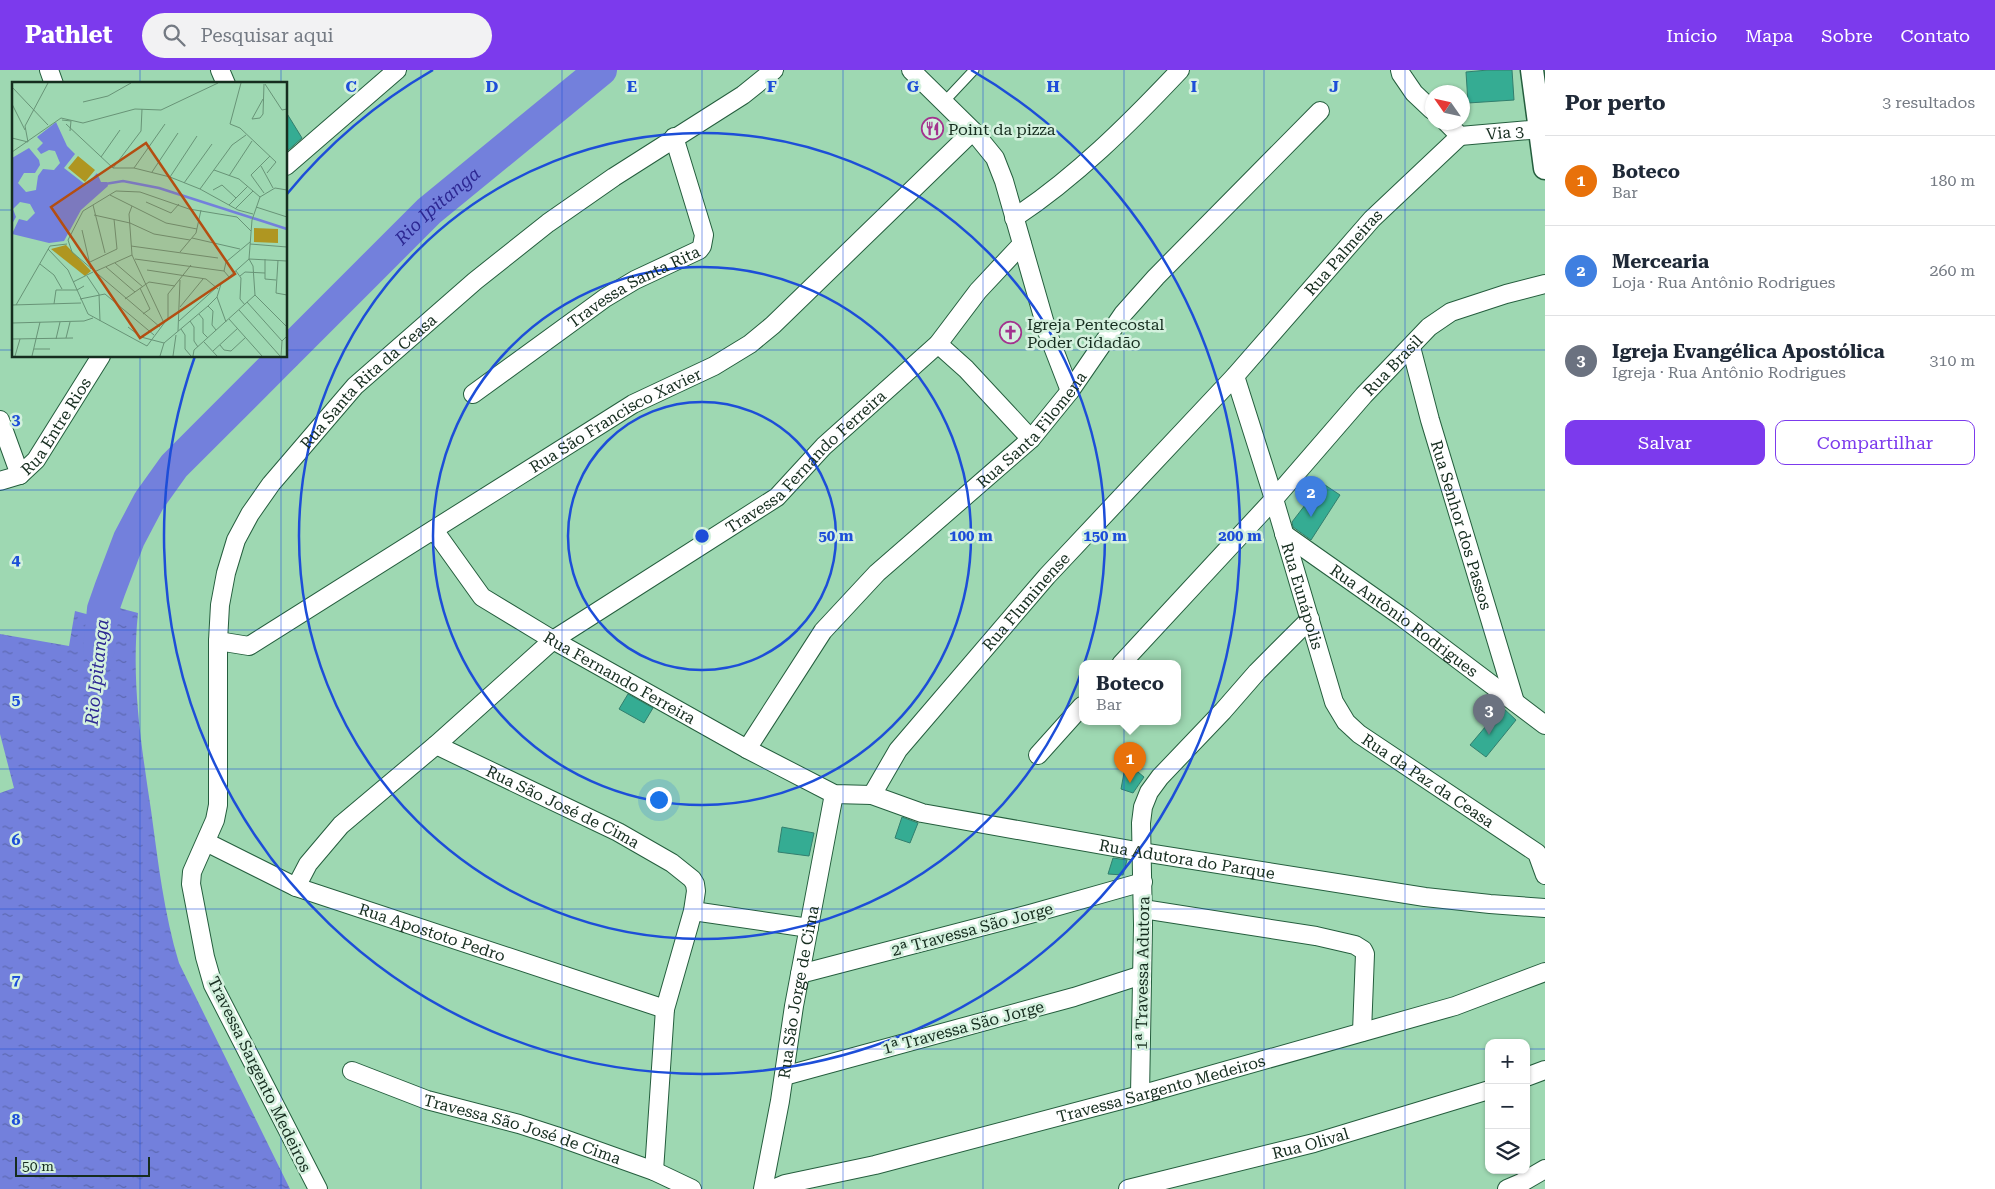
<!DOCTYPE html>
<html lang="pt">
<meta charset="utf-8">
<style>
body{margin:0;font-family:"Roboto Serif",serif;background:#f2f2f3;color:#1f2937}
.controls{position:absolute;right:15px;bottom:15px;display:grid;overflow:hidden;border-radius:10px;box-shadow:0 1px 4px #0004}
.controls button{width:45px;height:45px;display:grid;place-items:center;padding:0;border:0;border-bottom:1px solid #e0e1e3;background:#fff;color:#1f2937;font:25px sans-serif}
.compass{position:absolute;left:1425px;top:15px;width:45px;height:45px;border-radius:50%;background:#fff;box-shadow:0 1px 4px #0004;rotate:304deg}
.scale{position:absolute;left:15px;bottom:12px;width:135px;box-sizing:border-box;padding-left:5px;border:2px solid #162d1f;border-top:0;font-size:14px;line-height:18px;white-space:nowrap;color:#162d1f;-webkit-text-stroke:4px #d4f1de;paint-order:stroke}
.you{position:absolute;left:658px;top:729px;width:18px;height:18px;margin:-12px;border:4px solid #fff;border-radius:50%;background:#1a73e8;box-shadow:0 0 0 8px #1a73e833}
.badge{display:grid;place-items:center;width:32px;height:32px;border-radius:50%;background:#7c3aed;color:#fff;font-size:16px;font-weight:700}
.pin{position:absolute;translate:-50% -41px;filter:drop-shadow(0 1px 2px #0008)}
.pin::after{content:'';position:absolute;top:26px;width:18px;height:15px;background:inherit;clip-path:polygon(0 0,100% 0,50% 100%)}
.popup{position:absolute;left:1079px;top:590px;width:102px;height:65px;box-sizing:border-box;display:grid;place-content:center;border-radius:10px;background:#fff;filter:drop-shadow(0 1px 4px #0005);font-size:16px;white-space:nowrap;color:#747a83}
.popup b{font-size:19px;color:#1f2937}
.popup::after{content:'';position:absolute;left:50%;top:100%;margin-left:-10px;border:10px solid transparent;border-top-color:#fff}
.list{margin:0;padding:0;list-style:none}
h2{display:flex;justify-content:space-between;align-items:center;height:65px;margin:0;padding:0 20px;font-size:21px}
h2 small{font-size:16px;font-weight:400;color:#747a83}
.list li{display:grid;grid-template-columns:32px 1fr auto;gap:15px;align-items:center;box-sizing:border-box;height:90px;padding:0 20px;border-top:1px solid #e0e1e3}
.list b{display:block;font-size:19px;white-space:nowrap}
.list p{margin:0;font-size:16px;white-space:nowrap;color:#747a83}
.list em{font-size:16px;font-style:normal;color:#747a83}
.actions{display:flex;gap:10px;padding:15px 20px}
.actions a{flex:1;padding:11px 0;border:1px solid #7c3aed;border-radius:10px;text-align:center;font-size:18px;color:#7c3aed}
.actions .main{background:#7c3aed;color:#fff}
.icon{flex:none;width:28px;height:28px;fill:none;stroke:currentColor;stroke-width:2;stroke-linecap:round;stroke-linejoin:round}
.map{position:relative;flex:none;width:1545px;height:1119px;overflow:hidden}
header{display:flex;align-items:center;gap:30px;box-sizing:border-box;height:70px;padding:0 25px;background:#7c3aed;color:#fff}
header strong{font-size:24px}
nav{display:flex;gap:28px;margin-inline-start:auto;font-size:18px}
.search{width:350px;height:45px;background:#f2f2f3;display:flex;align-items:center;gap:12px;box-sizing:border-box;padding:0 18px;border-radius:28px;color:#747a83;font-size:19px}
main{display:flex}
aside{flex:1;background:#fff}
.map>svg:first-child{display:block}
.water{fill:url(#water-ripples)}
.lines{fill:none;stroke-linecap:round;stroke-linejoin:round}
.river{stroke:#7380dc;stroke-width:32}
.building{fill:#35ac93;stroke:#327f6e}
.service-casing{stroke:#255e3e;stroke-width:11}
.minor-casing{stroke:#255e3e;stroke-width:20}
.tertiary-casing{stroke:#255e3e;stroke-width:25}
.service{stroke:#fff;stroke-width:9}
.minor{stroke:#fff;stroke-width:18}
.tertiary{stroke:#fff;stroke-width:22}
.grid{fill:none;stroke:#1d4ed8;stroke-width:1;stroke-opacity:0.55}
.ring{fill:none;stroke:#1d4ed8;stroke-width:2.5}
.labels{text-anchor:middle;stroke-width:5;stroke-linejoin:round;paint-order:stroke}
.poi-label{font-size:16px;fill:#162d1f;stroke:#d4f1de;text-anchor:start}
.street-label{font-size:16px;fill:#162d1f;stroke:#d4f1de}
.water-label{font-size:18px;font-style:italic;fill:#2d2893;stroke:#d4f1de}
.inset-river{fill:none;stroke:#7380dc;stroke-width:2.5}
.inset-road{fill:none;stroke:#689477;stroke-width:1}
.view{fill:#b44e11;fill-opacity:0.15;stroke:#b44e11;stroke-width:2.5}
.inset-edge{fill:none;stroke:#162d1f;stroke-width:2.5}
.grid-label{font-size:16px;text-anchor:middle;font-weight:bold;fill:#1d4ed8;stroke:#d4f1de;stroke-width:5;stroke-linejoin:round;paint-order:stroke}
.centre{fill:#1d4ed8;stroke:#d4f1de;stroke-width:2.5}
.ring-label{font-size:15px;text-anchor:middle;font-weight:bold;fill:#1d4ed8;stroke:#d4f1de;stroke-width:5;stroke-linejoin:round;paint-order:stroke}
</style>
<header>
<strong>Pathlet</strong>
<div class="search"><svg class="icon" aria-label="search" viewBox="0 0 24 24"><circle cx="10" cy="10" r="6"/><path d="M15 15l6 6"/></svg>Pesquisar aqui</div>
<nav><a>Início</a><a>Mapa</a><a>Sobre</a><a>Contato</a></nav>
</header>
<main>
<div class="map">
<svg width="1545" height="1119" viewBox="0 0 1545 1119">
<defs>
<pattern id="water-ripples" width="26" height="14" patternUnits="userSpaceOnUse" patternTransform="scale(1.25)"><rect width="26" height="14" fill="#7380dc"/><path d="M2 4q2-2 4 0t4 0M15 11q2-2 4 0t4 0" fill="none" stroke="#5d69b2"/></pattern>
</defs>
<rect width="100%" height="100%" fill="#9ed8b2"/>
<path class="water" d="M 93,531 L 138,543 C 131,610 141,674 151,740 C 158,791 164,844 179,893 L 290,1119 L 0,1119 L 0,723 L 14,718 L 0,664 L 0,564 L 69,576 L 75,541 L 90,545 Z"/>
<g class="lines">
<g class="river">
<path id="s1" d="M 286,284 L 429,141 L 601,0"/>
<path d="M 99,579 L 103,539 L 110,519 L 129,469 L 149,431 L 174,396 L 284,286"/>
</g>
</g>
<path class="building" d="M 1488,0 L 1512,0 L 1514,30 L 1468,33 L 1466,2 Z
M 286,42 L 302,68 L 286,82 Z
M 1322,413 L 1340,425 L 1311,470 L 1293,457 L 1292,452 Z
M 628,624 L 653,638 L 644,653 L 619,639 Z
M 1502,637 L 1516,650 L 1486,687 L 1470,675 Z
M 1126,692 L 1144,707 L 1133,723 L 1121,719 Z
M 902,747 L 918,753 L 910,773 L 895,768 Z
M 782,757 L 814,763 L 809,786 L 778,782 Z
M 1113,788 L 1127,790 L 1123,805 L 1108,804 Z"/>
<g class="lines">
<defs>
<path id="service" d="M 943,33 L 974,0"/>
<g id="minor">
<path d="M 49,0 L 54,14"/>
<path d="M 220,0 L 226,14"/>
<path d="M 911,0 L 973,61 L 995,88 L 1004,111 L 1048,264 L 1070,321"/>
<path d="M 1400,0 L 1401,4 L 1414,23 L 1432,40"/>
<path id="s2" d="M 1446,52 L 1460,66 L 1541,59"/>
<path d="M 286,96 L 397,0"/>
<path d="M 1014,148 C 1076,107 1129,54 1180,0"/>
<path d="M 938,274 L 966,299 L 1031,369"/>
<path id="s3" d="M 1411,277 L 1430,350 L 1515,632"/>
<path id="s4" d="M 1235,306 L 1274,429 L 1334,632 L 1346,652 L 1359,664 L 1537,783 L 1545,805"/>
<path id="s5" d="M 473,324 L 605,228 L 635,210 L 699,180 L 702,176 L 704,165 L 674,67"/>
<path d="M 0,350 L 20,405"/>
<path id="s6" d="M 0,411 L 20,405 L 36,390 L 101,286"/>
<path id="s7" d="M 434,460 L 482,527 L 553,570 L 747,679 L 834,724 L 872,725 L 922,743 L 1142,782 L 1425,827 L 1490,834 L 1545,838"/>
<path id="s8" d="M 1284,464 L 1402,547 L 1545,655"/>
<path id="s9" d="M 218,571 L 249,576 L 633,334 L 714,296 L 750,274 L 773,255 L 973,61"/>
<path id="s10" d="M 1121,594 L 1274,429 L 1364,325 L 1429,257 L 1451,242 L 1506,224 L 1545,214"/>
<path id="s11" d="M 436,675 L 618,762 L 672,793 L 692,809 L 695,814 L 696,821 L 693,841 L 665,939 L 654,1101"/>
<path id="s12" d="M 747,679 L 823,561 L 877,503 L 1031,369 L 1070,321 L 1123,244 L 1156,207 L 1320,41"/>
<path d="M 1038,685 L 1082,636"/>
<path id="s13" d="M 872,725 L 898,680 L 1047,506 L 1235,306 L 1372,149 L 1460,66"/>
<path id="s14" d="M 206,772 L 296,817 L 665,939"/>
<path id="s15" d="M 296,817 L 308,794 L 341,755 L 436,675 L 553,570 L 777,427 L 824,376 L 938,274 L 978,221 L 1022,174"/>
<path d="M 1143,839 L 1316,866 L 1355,875 L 1363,880 L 1365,884 L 1362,962"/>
<path d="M 693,841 L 809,858"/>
<path d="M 800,904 L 1030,844 L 1143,812"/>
<path id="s16" d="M 352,1001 L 427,1030 L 519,1054 L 556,1066 L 654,1101 L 692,1119"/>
<path d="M 784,1006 L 1074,927 L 1142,905"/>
<path d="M 1526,1007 L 1545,1000"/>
<path d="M 1140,1025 L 1143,855 L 1141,753 L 1143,737 L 1149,722 L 1160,707 L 1223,641 L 1257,602 L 1310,549"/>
<path id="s17" d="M 318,1119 L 213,915 L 205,887 L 191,814 L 192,802 L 215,750 L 218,735 L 218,571 L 220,535 L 226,503 L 236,470 L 250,444 L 271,414 L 355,316 L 475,211 L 548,153 L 614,107 L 743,25 L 774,0"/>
<path id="s18" d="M 763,1119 L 780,1031 L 794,936 L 834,724"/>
<path id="s19" d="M 773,1119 L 785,1114 L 875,1095 L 1140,1025 L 1455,936 L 1545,902"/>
<path id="s20" d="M 1128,1119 L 1314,1073 L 1489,1020"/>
<path d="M 1507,1119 L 1521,1113 L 1545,1099"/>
</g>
<path id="tertiary" d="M 1532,0 L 1545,98"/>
</defs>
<use href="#service" class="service-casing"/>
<use href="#minor" class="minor-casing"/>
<use href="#tertiary" class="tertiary-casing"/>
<use href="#service" class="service"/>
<use href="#minor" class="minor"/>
<use href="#tertiary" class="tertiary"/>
</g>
<path class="grid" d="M 140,0 L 140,14M 281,0 L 281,14M 421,0 L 421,1119M 562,0 L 562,1119M 702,0 L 702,1119M 843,0 L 843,1119M 983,0 L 983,1119M 1124,0 L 1124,1119M 1264,0 L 1264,1119M 1405,0 L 1405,1119M 0,140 L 14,140M 286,140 L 1545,140M 0,280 L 14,280M 286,280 L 1545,280M 140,286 L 140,1119M 281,286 L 281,1119M 0,420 L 1545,420M 0,560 L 1545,560M 0,699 L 1545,699M 0,839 L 1545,839M 0,979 L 1489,979M 1526,979 L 1545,979"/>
<g class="ring">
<circle cx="702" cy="466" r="134"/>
<circle cx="702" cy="466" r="269"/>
<circle cx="702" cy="466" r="403"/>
<path d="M287 124A538 538 0 0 1 433 0M971 0A538 538 0 1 1 195 286"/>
</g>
<defs>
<symbol id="restaurant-ring" viewBox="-11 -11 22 22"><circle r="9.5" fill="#d4f1de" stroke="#a3328e" stroke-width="1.5"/><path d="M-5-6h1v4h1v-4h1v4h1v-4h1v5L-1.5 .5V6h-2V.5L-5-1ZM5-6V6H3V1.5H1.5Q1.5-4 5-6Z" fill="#a3328e"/></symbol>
<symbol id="church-ring" viewBox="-11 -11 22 22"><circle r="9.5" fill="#d4f1de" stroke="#a3328e" stroke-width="1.5"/><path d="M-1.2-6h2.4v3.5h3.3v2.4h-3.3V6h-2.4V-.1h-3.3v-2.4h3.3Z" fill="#a3328e"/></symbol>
</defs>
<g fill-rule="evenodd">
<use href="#restaurant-ring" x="920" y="46" width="25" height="25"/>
<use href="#church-ring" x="998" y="250" width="25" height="25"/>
</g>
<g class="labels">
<g class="poi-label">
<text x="948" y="65">Point da pizza</text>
<text x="1027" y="260">Igreja Pentecostal<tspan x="1027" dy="18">Poder Cidadão</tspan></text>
</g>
<g class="street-label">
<text dy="6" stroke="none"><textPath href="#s2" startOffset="65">Via 3</textPath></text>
<text dy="6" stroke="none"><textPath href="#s13" startOffset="720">Rua Palmeiras</textPath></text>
<text dy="6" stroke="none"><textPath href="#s5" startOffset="194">Travessa Santa Rita</textPath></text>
<text dy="6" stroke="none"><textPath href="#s10" startOffset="404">Rua Brasil</textPath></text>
<text dy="6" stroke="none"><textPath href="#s17" startOffset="892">Rua Santa Rita da Ceasa</textPath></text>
<text dy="6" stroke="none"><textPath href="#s9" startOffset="462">Rua São Francisco Xavier</textPath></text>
<text dy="6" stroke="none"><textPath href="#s6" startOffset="82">Rua Entre Rios</textPath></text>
<text dy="6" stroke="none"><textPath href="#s12" startOffset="431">Rua Santa Filomena</textPath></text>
<text dy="6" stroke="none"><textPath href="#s15" startOffset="669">Travessa Fernando Ferreira</textPath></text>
<text dy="6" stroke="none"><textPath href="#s3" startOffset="185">Rua Senhor dos Passos</textPath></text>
<text dy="6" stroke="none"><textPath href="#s4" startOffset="230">Rua Eunápolis</textPath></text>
<text dy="6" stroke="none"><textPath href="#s13" startOffset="248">Rua Fluminense</textPath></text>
<text dy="6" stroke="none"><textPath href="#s8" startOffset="148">Rua Antônio Rodrigues</textPath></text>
<text dy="6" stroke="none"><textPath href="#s7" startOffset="242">Rua Fernando Ferreira</textPath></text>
<text dy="6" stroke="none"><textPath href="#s4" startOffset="465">Rua da Paz da Ceasa</textPath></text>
<text dy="6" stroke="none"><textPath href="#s11" startOffset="141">Rua São José de Cima</textPath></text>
<text dy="6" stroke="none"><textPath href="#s7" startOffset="846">Rua Adutora do Parque</textPath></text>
<text transform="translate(972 859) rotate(-15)" y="6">2ª Travessa São Jorge</text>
<text dy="6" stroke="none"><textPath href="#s14" startOffset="244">Rua Apostoto Pedro</textPath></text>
<text transform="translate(1142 903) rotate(-89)" y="6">1ª Travessa Adutora</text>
<text dy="6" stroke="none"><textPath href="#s18" startOffset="200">Rua São Jorge de Cima</textPath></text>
<text transform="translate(963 957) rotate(-15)" y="6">1ª Travessa São Jorge</text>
<text transform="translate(260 1004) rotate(64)" y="6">Travessa Sargento Medeiros</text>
<text dy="6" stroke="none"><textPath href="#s19" startOffset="401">Travessa Sargento Medeiros</textPath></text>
<text dy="6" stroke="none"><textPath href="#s16" startOffset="180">Travessa São José de Cima</textPath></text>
<text dy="6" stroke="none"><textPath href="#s20" startOffset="188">Rua Olival</textPath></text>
</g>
<g class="water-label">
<text dy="6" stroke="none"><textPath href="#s1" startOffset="212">Rio Ipitanga</textPath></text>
<text transform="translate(97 602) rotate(-84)" y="6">Rio Ipitanga</text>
</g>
</g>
<g transform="translate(12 12)">
<rect width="275" height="275" fill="#9ed8b2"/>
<path d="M 54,163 L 79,189 L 73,194 L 39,167 Z" fill="#af9621"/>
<path d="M 66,74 L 83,88 L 73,100 L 56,86 ZM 242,146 L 266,147 L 266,161 L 242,160 Z" fill="#af9621"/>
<path d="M 44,40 L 55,64 L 63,72 L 52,86 L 74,103 L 85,91 L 89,100 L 95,100 L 96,104 L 69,128 L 52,159 L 37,161 L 0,152 L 7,137 L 15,139 L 23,131 L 18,122 L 8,120 L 1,127 L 4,135 L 0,142 L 0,76 L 17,66 L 27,78 L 28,83 L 23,91 L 12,91 L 6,101 L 14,110 L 24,108 L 26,94 L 31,87 L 42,88 L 48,81 L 43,69 L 37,68 L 29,72 L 25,67 L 31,61 L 25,55 Z" fill="#7380dc"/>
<path class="inset-river" d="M 93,102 L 111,99 L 147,106 L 275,147"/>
<path class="inset-road" d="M 229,1 L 218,42 L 228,46 L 264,80 L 255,91M 253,2 L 270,28 L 275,27M 0,5 L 36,43M 251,17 L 240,37 L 248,36 L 251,32 L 252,2M 71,20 L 96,14 L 119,1M 0,22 L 13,48M 50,38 L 59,39 L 58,49M 54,42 L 101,86 L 122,86 L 158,95 L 188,107 L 226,128 L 241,132M 0,56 L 16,60M 16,60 L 13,44 L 36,1M 0,70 L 49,36 L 71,41 L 123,27 L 149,28 L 206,1M 89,75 L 108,48M 249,84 L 261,106M 101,86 L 129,49 L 130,27M 122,86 L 153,42M 202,88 L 227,97 L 248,115M 140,90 L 166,51M 217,94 L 240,59M 158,95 L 185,54M 172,101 L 200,62M 188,107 L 220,63 L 234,53M 201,108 L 210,103 L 224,116M 252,111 L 239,93 L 258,74M 98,113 L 154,141 L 185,147M 134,120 L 159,131 L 167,122M 81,123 L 93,171M 217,123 L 236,104M 120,124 L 117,132 L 120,173 L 152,241M 244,125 L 275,135M 223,127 L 241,109M 82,133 L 118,141 L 142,152 L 178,158M 70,148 L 79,187M 180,156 L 228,167M 238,162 L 275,165M 119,164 L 206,176M 36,167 L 56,188 L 76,232 L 135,264 L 156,236 L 156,212 L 179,183M 168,170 L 184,151 L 189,128M 123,177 L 212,189M 237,177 L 240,138 L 248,115 L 263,106 L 275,108M 237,177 L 275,179M 237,177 L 241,184 L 243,213M 253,177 L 253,197 L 264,198M 266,178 L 264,211 L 275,213M 78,180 L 105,167 L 102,137M 103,181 L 131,205M 28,182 L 42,193 L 50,207M 94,185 L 123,210M 135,188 L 194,197 L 206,207M 224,189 L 229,196 L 228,217 L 233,223M 82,190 L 120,173M 75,194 L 87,212 L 88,239M 228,194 L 233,190 L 253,191M 217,195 L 212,189 L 214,180 L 238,160M 61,200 L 81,190M 128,206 L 138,227 L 131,232M 243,213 L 275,245M 205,215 L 214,240M 68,217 L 93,212 L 142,253M 113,217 L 137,200 L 163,204M 235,220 L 270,259M 42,222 L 44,208 L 65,208 L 72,204M 0,223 L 69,221M 4,223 L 38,164 L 55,162M 196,224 L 201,229 L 200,243 L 204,248M 168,225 L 191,197M 227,228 L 268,274M 187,232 L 191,237 L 191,251 L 196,256M 217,237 L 250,274M 167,239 L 205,205M 178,239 L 182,245 L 182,259 L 186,265M 0,241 L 72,239 L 81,236M 116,245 L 129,255 L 152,261M 148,245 L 60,170 L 56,158 L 71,129 L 104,109 L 128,110 L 177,127 L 225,135 L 239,149M 169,247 L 173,253 L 173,267 L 179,274M 166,249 L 168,198M 54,256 L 58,240M 0,257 L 61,256M 44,257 L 48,240M 192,260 L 205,274M 208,263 L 212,268 L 219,269 L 234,255M 22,267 L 38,267M 201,269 L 226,246M 3,274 L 8,257M 20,274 L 28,240M 148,274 L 152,261 L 196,224 L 205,215 L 209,202 L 237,177M 161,274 L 164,253M 181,274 L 182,268 L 243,213M 269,274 L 270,259 L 275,254"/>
<path class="view" d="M 134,61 L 223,192 L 128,256 L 39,125 Z"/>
<rect width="275" height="275" class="inset-edge"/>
</g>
<g class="grid-label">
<text x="351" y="22">C</text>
<text x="492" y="22">D</text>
<text x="632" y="22">E</text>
<text x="772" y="22">F</text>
<text x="913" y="22">G</text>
<text x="1053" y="22">H</text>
<text x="1194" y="22">I</text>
<text x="1334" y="22">J</text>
<text x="16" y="355">3</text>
<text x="16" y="495">4</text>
<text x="16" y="635">5</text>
<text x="16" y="775">6</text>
<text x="16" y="915">7</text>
<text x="16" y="1055">8</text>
</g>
<circle cx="702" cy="466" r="8" class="centre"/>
<g class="ring-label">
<text x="836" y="471">50 m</text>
<text x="971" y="471">100 m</text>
<text x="1105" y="471">150 m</text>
<text x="1240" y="471">200 m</text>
</g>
</svg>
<div class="controls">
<button>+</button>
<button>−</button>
<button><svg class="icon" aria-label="layers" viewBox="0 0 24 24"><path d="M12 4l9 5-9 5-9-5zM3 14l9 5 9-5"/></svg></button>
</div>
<svg class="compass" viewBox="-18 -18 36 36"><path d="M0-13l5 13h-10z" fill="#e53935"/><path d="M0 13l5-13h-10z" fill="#747a83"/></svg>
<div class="scale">50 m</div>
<div class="you"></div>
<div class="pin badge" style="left:1130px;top:713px;background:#e8710a">1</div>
<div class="popup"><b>Boteco</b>Bar</div>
<div class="pin badge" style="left:1311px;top:447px;background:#3f7fe0">2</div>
<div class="pin badge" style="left:1489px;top:665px;background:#6b7280">3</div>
</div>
<aside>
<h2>Por perto<small>3 resultados</small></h2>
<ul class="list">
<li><span class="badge" style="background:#e8710a">1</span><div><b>Boteco</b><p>Bar</p></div><em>180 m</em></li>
<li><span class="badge" style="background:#3f7fe0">2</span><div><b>Mercearia</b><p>Loja · Rua Antônio Rodrigues</p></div><em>260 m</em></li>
<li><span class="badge" style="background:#6b7280">3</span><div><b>Igreja Evangélica Apostólica</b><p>Igreja · Rua Antônio Rodrigues</p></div><em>310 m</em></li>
</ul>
<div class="actions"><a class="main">Salvar</a><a>Compartilhar</a></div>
</aside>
</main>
